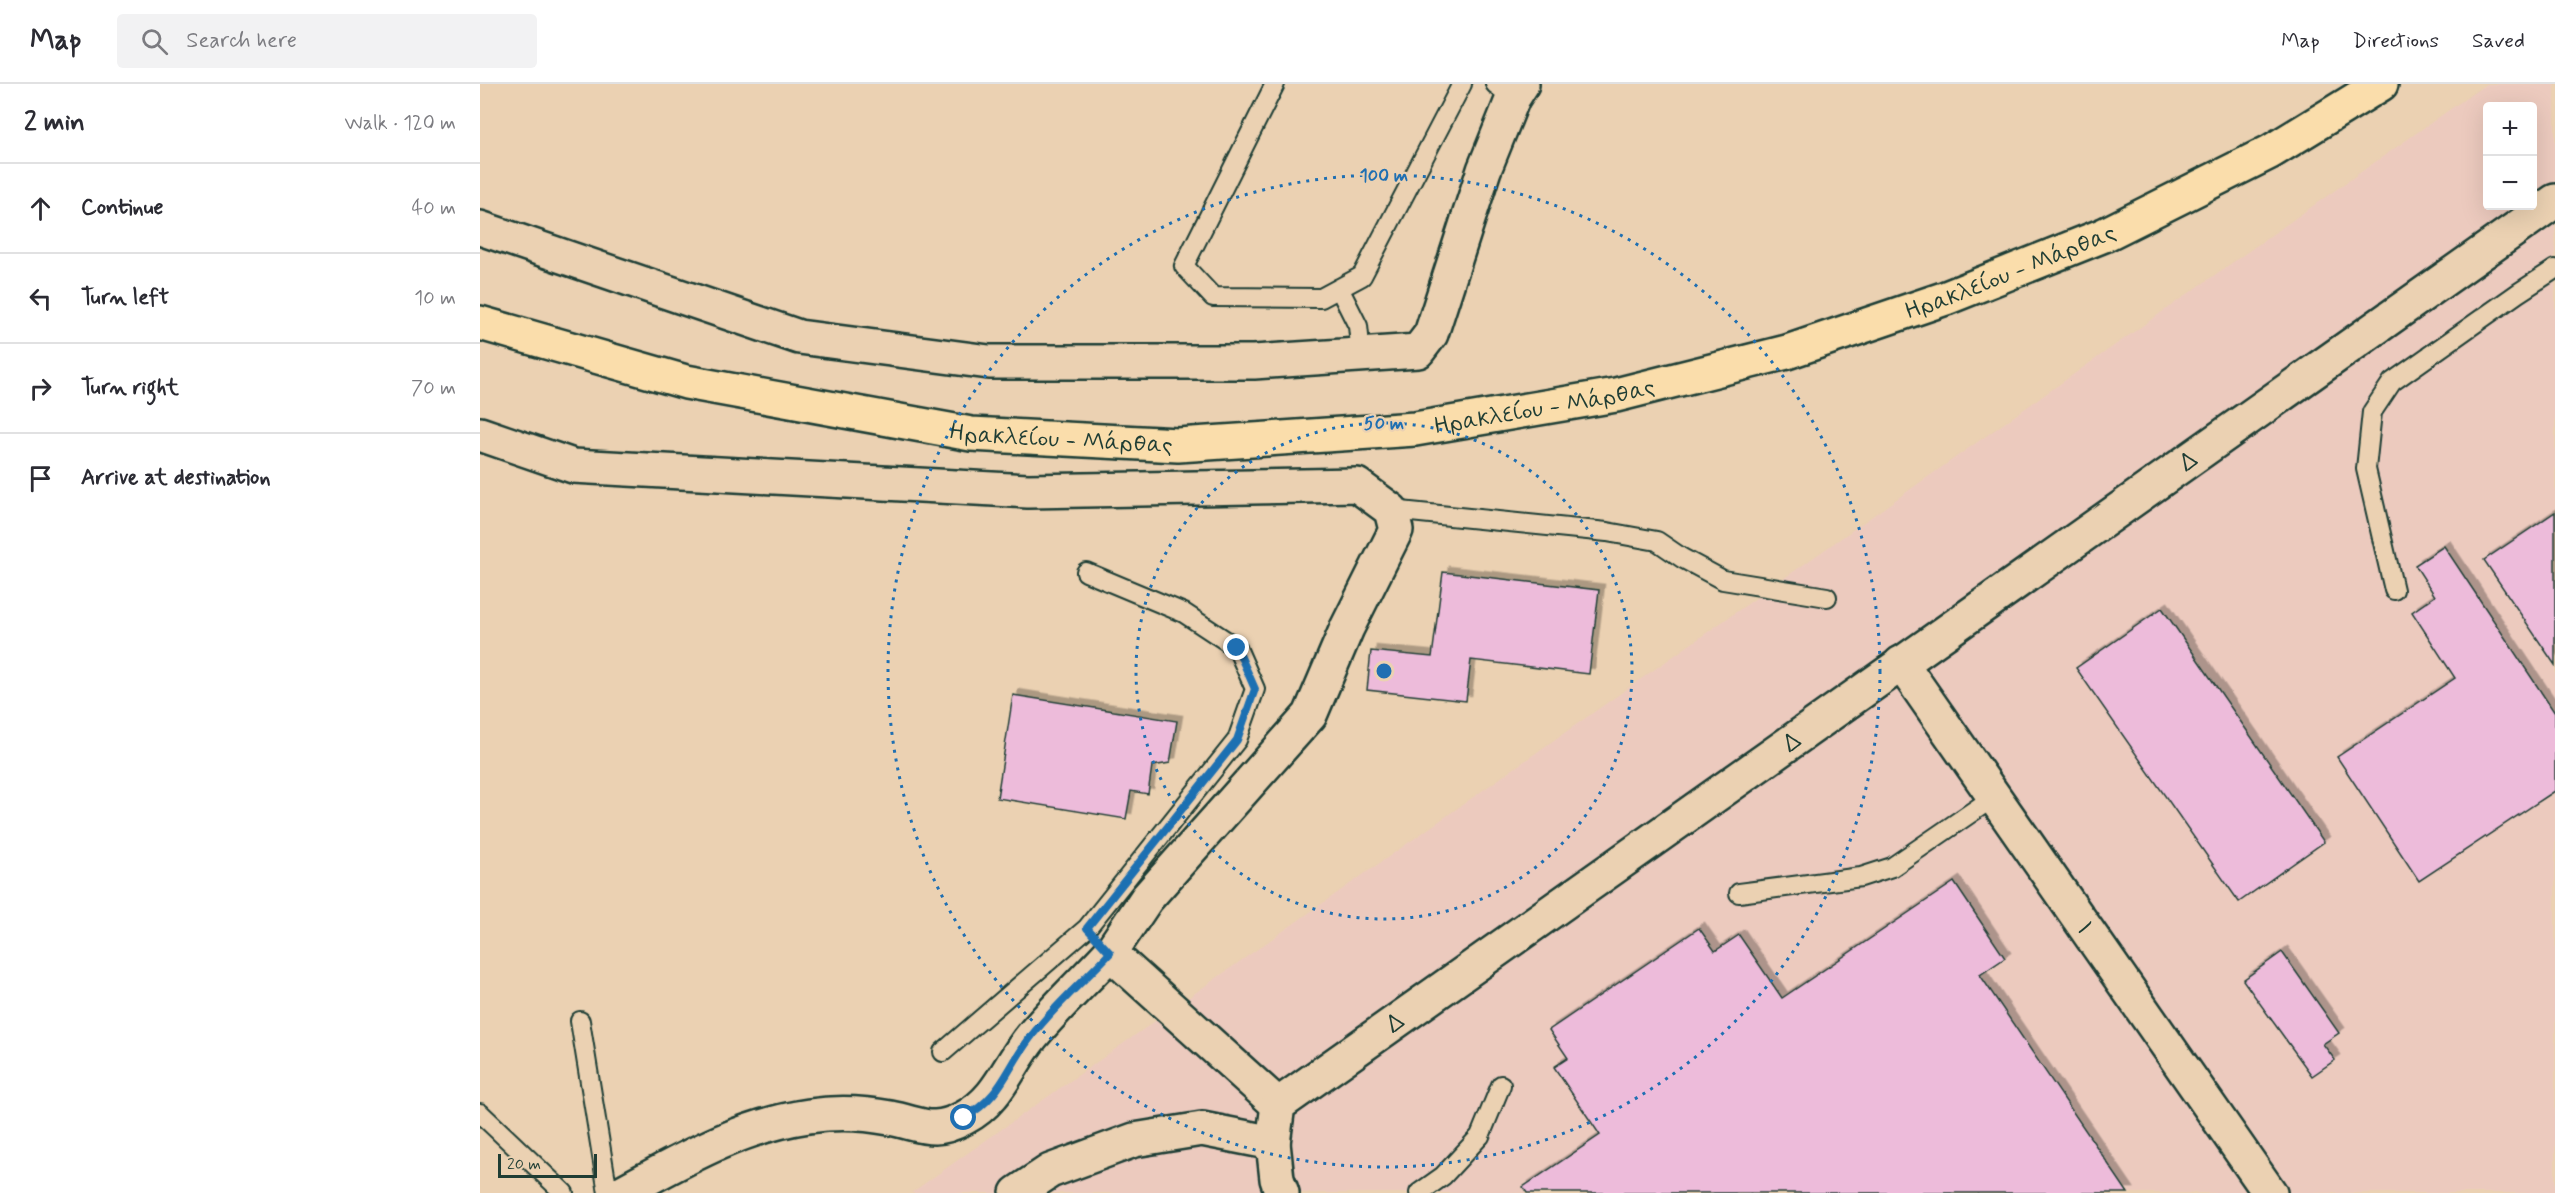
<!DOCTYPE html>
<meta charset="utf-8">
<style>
body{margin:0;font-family:Mynerve,sans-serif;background:#f2f2f3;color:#2b2b33}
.controls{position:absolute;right:18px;top:18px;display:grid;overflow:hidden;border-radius:6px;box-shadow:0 6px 24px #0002}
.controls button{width:54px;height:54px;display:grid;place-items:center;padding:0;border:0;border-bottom:2px solid #e1e1e2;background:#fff;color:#2b2b33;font:30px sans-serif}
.scale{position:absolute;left:18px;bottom:15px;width:99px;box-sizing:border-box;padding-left:6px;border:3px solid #1f3d34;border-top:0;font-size:16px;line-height:21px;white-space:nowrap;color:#1f3d34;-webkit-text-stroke:4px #ebd1b2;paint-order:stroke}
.stop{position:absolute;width:18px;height:18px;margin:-14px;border:4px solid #1f6fb2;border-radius:50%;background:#fff}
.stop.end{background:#1f6fb2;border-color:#fff;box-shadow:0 2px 6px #0008}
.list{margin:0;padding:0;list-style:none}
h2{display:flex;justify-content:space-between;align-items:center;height:78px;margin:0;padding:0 24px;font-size:26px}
h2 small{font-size:20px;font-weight:400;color:#7c7c81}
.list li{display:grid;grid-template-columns:39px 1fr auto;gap:18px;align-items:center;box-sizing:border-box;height:90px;padding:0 24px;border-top:2px solid #e1e1e2}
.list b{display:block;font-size:22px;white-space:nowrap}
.list em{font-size:20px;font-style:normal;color:#7c7c81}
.icon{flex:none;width:33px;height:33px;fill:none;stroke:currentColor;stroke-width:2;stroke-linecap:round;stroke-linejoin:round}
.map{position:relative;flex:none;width:2075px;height:1109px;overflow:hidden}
header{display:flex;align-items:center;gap:36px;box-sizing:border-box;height:84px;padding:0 30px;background:#fff;border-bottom:2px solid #e1e1e2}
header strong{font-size:28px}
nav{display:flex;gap:33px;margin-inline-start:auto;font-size:21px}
.search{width:420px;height:54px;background:#f2f2f3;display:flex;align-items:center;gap:15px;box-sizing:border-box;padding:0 21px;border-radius:6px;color:#7c7c81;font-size:22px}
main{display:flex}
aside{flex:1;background:#fff}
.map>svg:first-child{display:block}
.built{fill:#eccabe;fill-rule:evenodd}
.building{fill:#edbbda;stroke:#1f3d34;stroke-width:1.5;filter:url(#shadow)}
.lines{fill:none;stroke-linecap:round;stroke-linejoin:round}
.lane-casing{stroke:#1f3d34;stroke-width:22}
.street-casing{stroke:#1f3d34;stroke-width:38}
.primary-casing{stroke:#1f3d34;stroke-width:38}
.lane{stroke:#ebd1b2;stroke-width:18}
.street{stroke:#ebd1b2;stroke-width:33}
.primary{stroke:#faddab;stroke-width:33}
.route{stroke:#1f6fb2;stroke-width:8}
.ring{fill:none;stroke:#1f6fb2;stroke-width:3;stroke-dasharray:3 6}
.labels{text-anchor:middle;stroke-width:4.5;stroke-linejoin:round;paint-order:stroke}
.street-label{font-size:24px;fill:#1f3d34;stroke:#ebd1b2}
.centre{fill:#1f6fb2;stroke:#ebd1b2;stroke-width:3}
.ring-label{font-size:18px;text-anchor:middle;font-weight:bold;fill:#1f6fb2;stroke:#ebd1b2;stroke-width:4.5;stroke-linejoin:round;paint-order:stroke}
</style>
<header>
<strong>Map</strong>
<div class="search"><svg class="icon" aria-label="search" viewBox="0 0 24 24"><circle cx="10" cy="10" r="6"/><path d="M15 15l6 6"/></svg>Search here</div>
<nav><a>Map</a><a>Directions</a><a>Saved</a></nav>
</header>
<main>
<aside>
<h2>2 min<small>Walk · 120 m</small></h2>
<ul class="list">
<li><svg class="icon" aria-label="ahead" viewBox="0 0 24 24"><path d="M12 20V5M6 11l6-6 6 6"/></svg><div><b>Continue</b></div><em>40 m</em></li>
<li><svg class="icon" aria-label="left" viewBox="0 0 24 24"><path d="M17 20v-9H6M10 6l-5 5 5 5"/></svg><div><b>Turn left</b></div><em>10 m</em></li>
<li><svg class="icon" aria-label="right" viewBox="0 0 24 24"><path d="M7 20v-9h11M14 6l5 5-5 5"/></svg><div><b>Turn right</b></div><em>70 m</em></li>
<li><svg class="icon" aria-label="arrive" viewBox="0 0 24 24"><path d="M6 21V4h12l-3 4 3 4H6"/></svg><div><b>Arrive at destination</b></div></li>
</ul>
</aside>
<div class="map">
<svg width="2075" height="1109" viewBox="0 0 2075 1109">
<defs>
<filter id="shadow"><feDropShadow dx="5.5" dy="-5.5" stdDeviation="0" flood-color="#0004"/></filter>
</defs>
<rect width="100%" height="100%" fill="#ebd1b2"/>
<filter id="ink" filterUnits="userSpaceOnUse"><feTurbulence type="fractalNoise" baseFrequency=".0167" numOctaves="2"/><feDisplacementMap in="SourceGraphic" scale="12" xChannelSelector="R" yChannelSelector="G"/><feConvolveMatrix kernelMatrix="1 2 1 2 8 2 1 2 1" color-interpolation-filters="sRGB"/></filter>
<g filter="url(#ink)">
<path class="built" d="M 2006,0 L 2075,0 L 2075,1109 L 431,1109 ZM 2008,22 L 2052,22 L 2052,122 L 2008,122 Z"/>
<path class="building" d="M 2075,428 L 2075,581 L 2004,476 Z
M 1964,462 L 2075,629 L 2075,707 L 1939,797 L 1857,673 L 1975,594 L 1932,528 L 1955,512 L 1935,481 Z
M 963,488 L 1119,506 L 1109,590 L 991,576 L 986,617 L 887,606 L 891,567 L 952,573 Z
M 1682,524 L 1844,758 L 1759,818 L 1596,584 Z
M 533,611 L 697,637 L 690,679 L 672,682 L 668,710 L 651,707 L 646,735 L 517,714 Z
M 1474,798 L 1525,874 L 1500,891 L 1648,1109 L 1047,1109 L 1043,1103 L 1120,1051 L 1074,983 L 1088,974 L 1069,946 L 1219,844 L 1235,867 L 1259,851 L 1302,914 Z
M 1802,868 L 1859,949 L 1843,960 L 1855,976 L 1832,992 L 1763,896 Z"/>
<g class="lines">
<defs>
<path id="lane" d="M 795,0 L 704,182 L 733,213 L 841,214 L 882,192 L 982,0
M 1015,0 L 1033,14
M 859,204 L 878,242 L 881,271
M 911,426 L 1127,448 L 1177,457 L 1202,474 L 1243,496 L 1347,513
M 1914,506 L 1886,385 L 1892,328 L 1912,298 L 2038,209 L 2075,185
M 1259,809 L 1381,793 L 1412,783 L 1514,713
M 100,937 L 128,1109
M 463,968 L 607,844 L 757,656 L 775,605 L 757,564 L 704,529 L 606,488
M 0,1029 L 84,1109
M 939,1109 L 963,1092 L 1000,1052 L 1021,1001"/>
<g id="street">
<path d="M 0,144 L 319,253 L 509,278 L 774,278 L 938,267 L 951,250 L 1004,86 L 1033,14 L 1042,0"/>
<path d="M 0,350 L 93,382 L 548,407 L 877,401 L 911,426 L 916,446 L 867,544 L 830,631 L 667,814 L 630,869"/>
<path id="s1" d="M 1421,579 L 1790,1109"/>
<path d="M 793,1059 L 797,1095 L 802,1109"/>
<path d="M 141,1109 C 202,1076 259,1042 329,1032 C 355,1028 384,1029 410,1034 C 442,1040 452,1051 484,1034 C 519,1016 528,981 552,952 C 576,923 604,897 630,869 L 798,1021"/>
<path id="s2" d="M 537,1109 L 570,1087 L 654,1056 L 722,1045 L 793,1059 L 798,1021 L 2075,117"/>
</g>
<g id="primary">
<path id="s3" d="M 0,239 L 206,298 L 491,350 L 698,361 L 935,345 L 1136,311 L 1307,268 L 1466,214 L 1624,151 L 1790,68 L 1901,0"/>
</g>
</defs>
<use href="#lane" class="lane-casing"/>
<use href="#street" class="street-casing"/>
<use href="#primary" class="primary-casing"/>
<use href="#lane" class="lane"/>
<use href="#street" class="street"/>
<use href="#primary" class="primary"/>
</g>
</g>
<g class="lines" filter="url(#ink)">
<path class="route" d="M 484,1034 C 523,1011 525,987 550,954 C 573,923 604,897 630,869 L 607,844 L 757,656 L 775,605 L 757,564"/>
</g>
<g class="ring">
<circle cx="904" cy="587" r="248"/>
<circle cx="904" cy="587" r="496"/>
</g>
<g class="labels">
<g class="street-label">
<text dy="8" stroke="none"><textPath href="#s3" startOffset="1566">Ηρακλείου - Μάρθας</textPath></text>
<text dy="8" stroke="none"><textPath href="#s3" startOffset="1080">Ηρακλείου - Μάρθας</textPath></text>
<text dy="8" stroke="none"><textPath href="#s3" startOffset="594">Ηρακλείου - Μάρθας</textPath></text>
<text dy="8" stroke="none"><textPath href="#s2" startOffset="1424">Δ</textPath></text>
<text dy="8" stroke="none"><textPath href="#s2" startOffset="938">Δ</textPath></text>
<text dy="8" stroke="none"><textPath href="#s1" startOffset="322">Ι</textPath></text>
<text dy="8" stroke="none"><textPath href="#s2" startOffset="452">Δ</textPath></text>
</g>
</g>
<circle cx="904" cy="587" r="9" class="centre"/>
<g class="ring-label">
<text x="904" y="97">100 m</text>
<text x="904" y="345">50 m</text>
</g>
</svg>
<div class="controls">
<button>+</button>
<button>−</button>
</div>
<div class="scale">20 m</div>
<div class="stop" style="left:484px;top:1034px"></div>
<div class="stop end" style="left:757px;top:564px"></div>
</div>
</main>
